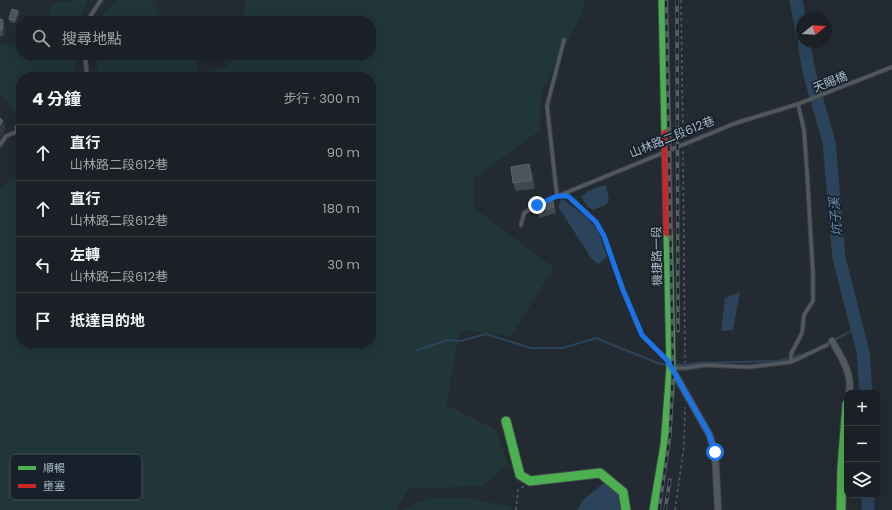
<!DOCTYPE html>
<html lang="zh-TW">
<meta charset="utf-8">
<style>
body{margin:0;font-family:Poppins,"Noto Sans TC",sans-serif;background:#272d32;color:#f1f3f6}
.controls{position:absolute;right:12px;bottom:12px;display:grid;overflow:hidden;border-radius:8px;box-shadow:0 4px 16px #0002}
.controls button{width:36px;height:36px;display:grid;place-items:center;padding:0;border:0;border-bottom:1px solid #383e42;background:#1a2025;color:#f1f3f6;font:20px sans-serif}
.compass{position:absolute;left:796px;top:12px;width:36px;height:36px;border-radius:50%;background:#1a2025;box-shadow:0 4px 16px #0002;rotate:72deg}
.stop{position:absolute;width:12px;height:12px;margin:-9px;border:3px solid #1a73e8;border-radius:50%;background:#fff}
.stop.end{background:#1a73e8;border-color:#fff;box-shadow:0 1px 4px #0008}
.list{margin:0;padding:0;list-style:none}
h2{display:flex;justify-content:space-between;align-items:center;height:52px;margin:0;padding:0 16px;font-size:17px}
h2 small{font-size:13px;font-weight:400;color:#9fa3a7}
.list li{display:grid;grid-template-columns:26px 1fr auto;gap:12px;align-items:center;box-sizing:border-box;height:56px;padding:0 16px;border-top:1px solid #383e42}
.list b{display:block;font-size:15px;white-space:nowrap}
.list p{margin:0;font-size:13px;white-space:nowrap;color:#9fa3a7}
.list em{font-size:13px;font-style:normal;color:#9fa3a7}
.icon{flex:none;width:22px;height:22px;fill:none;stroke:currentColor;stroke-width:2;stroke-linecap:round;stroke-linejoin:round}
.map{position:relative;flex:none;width:892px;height:510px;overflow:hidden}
.search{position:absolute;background:#1a2025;box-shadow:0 4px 16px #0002;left:16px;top:16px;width:360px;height:44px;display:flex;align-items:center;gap:10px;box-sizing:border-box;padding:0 14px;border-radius:16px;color:#9fa3a7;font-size:15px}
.panel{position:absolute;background:#1a2025;box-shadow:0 4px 16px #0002;left:16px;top:72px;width:360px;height:276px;border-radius:16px}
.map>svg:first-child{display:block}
.green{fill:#203637}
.water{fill:#2b445b}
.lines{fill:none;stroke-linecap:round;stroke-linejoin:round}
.stream{stroke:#2b445b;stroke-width:2}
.river{stroke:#2b445b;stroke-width:13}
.lane-casing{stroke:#3f454a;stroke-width:5}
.street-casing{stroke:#3f454a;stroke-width:8}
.fast-casing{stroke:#3f454a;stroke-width:11}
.jam-casing{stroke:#3f454a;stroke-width:11}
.path{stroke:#555d63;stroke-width:1.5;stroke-dasharray:3 3;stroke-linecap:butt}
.lane{stroke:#525860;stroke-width:3}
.street{stroke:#525860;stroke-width:6}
.fast{stroke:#4caf50;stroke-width:9}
.jam{stroke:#c62828;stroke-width:9}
.rail-casing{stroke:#565d63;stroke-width:3.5}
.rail{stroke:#16212c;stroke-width:2;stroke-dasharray:6;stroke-linecap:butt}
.wall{fill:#40474e}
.shaded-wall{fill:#30373d}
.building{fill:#4b535b;stroke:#5a636b}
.route{stroke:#1a73e8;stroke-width:5}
.labels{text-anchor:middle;stroke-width:3.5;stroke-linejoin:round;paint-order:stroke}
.street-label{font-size:12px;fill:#a9b7c5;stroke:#16212c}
.water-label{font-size:13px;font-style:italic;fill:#668cad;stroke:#16212c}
.key{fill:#16212c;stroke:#424e5a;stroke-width:1}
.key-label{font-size:11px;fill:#a9b7c5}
</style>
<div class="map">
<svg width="892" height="510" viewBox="0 0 892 510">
<rect width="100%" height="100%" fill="#232a31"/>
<path class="green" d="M 73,0 L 88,0 L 80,21 L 49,21 L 51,5 Z
M 118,0 L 153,0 L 165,21 L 96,21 Z
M 246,0 L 585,0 L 583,12 L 542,92 L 539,131 L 473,179 L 474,208 L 554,268 L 511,336 L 460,330 L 446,405 L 496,430 L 508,464 L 483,486 L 408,489 L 396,510 L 0,510 L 0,189 L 13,177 L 21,176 L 21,343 L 371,343 L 371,77 L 97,77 L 97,55 L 197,55 L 197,74 L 229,66 L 232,55 L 371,55 L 371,21 L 241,21 Z
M 21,44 L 21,55 L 75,55 L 75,77 L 21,77 L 21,117 L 18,117 L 1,94 L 0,95 L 0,45 Z
M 430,498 L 468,498 L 511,507 L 511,510 L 401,510 Z"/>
<path class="water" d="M 601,186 L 606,186 L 609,200 L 606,205 L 593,210 L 588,207 L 581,197 L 588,191 Z
M 562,199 L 584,215 L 598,230 L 607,256 L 604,260 L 598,264 L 591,258 L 559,208 L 559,204 Z
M 740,292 L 733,330 L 721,331 L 725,298 Z
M 605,482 L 620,496 L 621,510 L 577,510 L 583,500 Z"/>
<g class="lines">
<path class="stream" d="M 826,344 L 857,328
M 417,350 L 448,340 L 460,341 L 486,334 L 531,348 L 563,348 L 596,338 L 660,364 L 669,365
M 674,365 L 687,365 L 696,363 L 778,361 L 808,353"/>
<path class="river" d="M 796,0 L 802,33
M 804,42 L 809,72 L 829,142 L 839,258 L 863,352 L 866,393
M 868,510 L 868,495"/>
<defs>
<path id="lane" d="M 87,21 L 101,0
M 564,40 L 547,106 L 557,196 L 568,196 L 596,222 L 604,236 L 623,290 L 642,335 L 667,360
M 85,55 L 87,77
M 0,145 L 6,136 L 21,130
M 548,200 L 736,123 L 798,104 L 892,67
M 521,225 L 524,213 L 537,205
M 791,362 L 791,354 L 802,333 L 804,315 L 813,301 L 813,274 L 807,172 L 804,130 L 798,104
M 673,368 L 686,368 L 704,365 L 749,367 L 791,362 L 827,345"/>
<path id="street" d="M 832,341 C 841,356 853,375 849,393
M 672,369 L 709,434 L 715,452 L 718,510"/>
<path id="fast" d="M 663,0 L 666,134
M 506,421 L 520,475 L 530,481 L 600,473 L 623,492 L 626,510
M 654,510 L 665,445 L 671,368 L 668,232
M 841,510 L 842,468 L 847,404"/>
<path id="jam" d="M 666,134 L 668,232"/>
</defs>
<use href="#lane" class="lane-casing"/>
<use href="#street" class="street-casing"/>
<use href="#fast" class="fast-casing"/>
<use href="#jam" class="jam-casing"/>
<path class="path" d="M 681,0 L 683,139
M 683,151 L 685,363
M 516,510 L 518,490 L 524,486
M 675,510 L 684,446 L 685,407"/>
<use href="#lane" class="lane"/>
<use href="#street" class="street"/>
<use href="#fast" class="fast"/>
<use href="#jam" class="jam"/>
<defs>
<path id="rail" d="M 677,0 L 678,331
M 659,510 L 670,434 L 673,369 L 666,0
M 665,510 L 670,480"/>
</defs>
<use href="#rail" class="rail-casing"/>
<use href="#rail" class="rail"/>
</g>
<path class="wall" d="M 18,11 L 19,14 L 16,23 L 10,22 L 9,19 Z
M 0,19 L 5,26 L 4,36 L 0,36 Z
M 21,124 L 21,149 L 18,140 Z
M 533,173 L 535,189 L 516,191 L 513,183 Z
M 554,204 L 556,213 L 539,218 L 537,212 Z"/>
<path class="shaded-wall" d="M 18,11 L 19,14 L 16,23 L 15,20 Z
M 3,20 L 5,26 L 4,36 L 2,31 Z
M 3,121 L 6,129 L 0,138 L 0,125 Z
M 529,164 L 533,173 L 535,189 L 532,180 Z"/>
<path class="building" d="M 12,9 L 18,11 L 15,20 L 9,19 Z
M 0,19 L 3,20 L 2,31 L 0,30 Z
M 0,118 L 3,121 L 0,125 Z
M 21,124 L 21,140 L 18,140 L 15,126 Z
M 529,164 L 532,180 L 513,183 L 511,167 Z
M 552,198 L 554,207 L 537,212 L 535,204 Z"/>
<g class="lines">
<path class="route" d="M 537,205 L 557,196 L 568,196 L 596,222 L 604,236 L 623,290 L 642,335 L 667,360 L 709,434 L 715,452"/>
</g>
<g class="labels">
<g class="street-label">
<text transform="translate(830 82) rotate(-21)" y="4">天賜橋</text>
<text transform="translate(672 137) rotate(-22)" y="4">山林路二段612巷</text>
<text transform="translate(657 256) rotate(-91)" y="4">機捷路一段</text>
</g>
<g class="water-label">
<text transform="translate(835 217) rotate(-95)" y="5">坑子溪</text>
</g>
</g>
<rect x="10" y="454" width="132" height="46" rx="6" class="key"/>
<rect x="18" y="466" width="18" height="4" fill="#4caf50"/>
<rect x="18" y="484" width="18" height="4" fill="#c62828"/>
<g class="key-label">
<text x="43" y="472">順暢</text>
<text x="43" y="490">壅塞</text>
</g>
</svg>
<div class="controls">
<button>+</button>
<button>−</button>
<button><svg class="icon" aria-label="layers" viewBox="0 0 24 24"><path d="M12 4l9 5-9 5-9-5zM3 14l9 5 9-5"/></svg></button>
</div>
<svg class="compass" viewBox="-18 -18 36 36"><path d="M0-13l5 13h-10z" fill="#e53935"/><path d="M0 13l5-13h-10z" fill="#9fa3a7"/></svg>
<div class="stop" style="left:715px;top:452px"></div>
<div class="stop end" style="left:537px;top:205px"></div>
<div class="search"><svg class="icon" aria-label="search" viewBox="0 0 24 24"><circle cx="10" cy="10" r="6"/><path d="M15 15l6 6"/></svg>搜尋地點</div>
<section class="panel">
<h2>4 分鐘<small>步行 · 300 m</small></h2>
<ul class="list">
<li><svg class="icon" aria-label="ahead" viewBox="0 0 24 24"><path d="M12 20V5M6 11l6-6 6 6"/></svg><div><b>直行</b><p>山林路二段612巷</p></div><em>90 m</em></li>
<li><svg class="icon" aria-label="ahead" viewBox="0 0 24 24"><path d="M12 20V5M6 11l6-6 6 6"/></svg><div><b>直行</b><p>山林路二段612巷</p></div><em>180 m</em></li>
<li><svg class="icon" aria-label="left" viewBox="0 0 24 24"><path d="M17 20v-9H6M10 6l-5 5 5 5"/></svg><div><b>左轉</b><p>山林路二段612巷</p></div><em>30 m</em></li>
<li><svg class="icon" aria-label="arrive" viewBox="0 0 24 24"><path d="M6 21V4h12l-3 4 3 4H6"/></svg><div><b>抵達目的地</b></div></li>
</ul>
</section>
</div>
